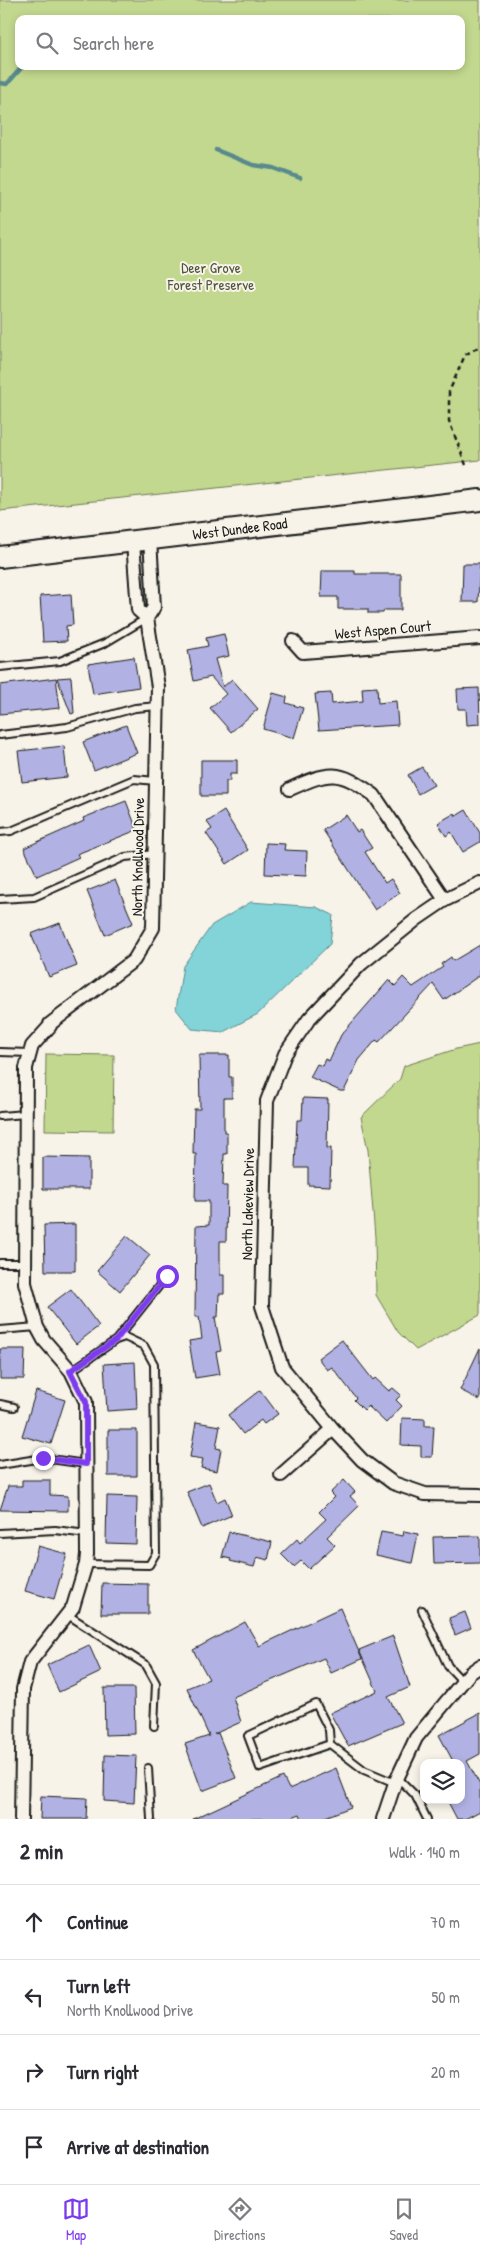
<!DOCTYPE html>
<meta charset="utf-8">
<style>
body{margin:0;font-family:"Patrick Hand",sans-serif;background:#f2f2f3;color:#2b2b33}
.controls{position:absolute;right:15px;bottom:15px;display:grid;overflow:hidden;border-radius:10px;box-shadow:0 2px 8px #0003}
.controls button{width:45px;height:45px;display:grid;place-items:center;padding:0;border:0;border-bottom:1px solid #e1e1e2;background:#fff;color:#2b2b33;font:25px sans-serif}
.stop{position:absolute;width:15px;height:15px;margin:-11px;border:4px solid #7c3aed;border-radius:50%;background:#fff}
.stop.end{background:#7c3aed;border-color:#fff;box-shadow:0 1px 5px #0008}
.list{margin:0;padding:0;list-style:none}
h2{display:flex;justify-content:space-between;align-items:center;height:65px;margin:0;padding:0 20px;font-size:21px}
h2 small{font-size:16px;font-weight:400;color:#7c7c81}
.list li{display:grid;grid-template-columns:32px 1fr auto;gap:15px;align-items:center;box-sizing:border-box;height:75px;padding:0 20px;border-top:1px solid #e1e1e2}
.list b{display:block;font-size:19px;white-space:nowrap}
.list p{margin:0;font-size:16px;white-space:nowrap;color:#7c7c81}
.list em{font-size:16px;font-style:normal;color:#7c7c81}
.icon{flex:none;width:28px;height:28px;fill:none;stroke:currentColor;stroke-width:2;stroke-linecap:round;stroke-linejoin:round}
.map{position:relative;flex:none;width:480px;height:1819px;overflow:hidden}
.search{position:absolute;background:#fff;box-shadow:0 2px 8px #0003;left:15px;right:15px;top:15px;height:55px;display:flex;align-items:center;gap:12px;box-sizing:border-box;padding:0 18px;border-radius:10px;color:#7c7c81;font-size:19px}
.sheet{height:365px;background:#fff}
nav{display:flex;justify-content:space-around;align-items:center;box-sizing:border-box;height:70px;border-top:1px solid #e1e1e2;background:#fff;font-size:14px;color:#7c7c81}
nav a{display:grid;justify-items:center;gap:2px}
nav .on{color:#7c3aed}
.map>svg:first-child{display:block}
.green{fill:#c2d88e;stroke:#6f7a55;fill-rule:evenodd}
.water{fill:#82d4d9;stroke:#598a8d}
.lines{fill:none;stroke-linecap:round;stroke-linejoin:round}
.stream{stroke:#598a8d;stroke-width:4.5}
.building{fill:#b1b2e3;stroke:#1c1c1c}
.service-casing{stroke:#1c1c1c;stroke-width:10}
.minor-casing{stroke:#1c1c1c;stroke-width:16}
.primary-casing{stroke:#1c1c1c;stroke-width:24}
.path{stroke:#1c1c1c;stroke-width:2.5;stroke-dasharray:5 4;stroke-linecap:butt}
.service{stroke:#f7f3e8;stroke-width:6}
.minor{stroke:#f7f3e8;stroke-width:12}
.primary{stroke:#f7f3e8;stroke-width:20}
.route{stroke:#7c3aed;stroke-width:6}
.labels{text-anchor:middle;stroke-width:4;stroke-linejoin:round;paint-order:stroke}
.park-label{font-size:15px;fill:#4e543e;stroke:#f7f3e8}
.street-label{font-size:15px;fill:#1c1c1c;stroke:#f7f3e8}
</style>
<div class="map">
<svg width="480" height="1819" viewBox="0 0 480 1819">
<rect width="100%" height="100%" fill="#f7f3e8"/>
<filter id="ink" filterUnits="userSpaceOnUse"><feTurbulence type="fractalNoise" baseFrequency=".02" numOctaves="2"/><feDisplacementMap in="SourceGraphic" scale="10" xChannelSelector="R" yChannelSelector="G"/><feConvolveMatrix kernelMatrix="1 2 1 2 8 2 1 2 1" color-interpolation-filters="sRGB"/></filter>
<g filter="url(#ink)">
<path class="green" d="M 0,0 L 480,0 L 480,460 L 0,511 ZM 19,19 L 461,19 L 461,66 L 19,66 Z
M 480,1044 L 480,1315 L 416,1350 L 398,1332 L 376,1295 L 375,1237 L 368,1150 L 361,1117 L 400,1079 L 404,1066 L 456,1049 Z
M 46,1054 L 114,1055 L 113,1131 L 45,1130 Z"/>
<path class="water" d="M 251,902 L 316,907 L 333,915 L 330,944 L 258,1014 L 223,1032 L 192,1029 L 176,1009 L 183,966 L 212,925 Z"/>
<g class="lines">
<path class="stream" d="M 0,83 L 7,84 L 23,66
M 216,150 L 253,165 L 273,168 L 300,178"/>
</g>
<path class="building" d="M 463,564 L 480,564 L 478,602 L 462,602 Z
M 322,571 L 355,571 L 355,574 L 401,574 L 401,610 L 384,610 L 383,613 L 368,613 L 368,609 L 338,609 L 338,597 L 321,597 Z
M 71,594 L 73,625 L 66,626 L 67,641 L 43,642 L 40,596 Z
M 224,634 L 229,656 L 215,659 L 223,687 L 232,679 L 258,709 L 231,732 L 210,708 L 226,694 L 211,677 L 194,681 L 188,650 L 208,646 L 206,638 Z
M 134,657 L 139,687 L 93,694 L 88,664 Z
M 71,677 L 74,713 L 71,714 L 57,678 Z
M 56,678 L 60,708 L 0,714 L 0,685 Z
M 377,687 L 378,703 L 396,701 L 398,725 L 319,730 L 315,694 L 331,693 L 332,704 L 363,701 L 362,688 Z
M 479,688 L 480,724 L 467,725 L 466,709 L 458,709 L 457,689 Z
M 273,693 L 287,697 L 286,703 L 303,708 L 294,738 L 263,729 Z
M 126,725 L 137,753 L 94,770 L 83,742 Z
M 64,746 L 67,777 L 22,782 L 18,751 Z
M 201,760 L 237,760 L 237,774 L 230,774 L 230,781 L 226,781 L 226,796 L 201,796 Z
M 422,767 L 434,785 L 418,794 L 408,775 Z
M 126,801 L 137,830 L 77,854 L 79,857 L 37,876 L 24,848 L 84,821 L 83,818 Z
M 466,810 L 480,833 L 480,842 L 463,852 L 451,832 L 446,836 L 438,823 L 455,813 L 456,816 Z
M 224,811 L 248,850 L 227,864 L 206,833 L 212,829 L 207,822 Z
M 346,815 L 357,832 L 360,830 L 372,848 L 365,852 L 385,883 L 391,879 L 400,893 L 375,910 L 323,830 Z
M 266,843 L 285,844 L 284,850 L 307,851 L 306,876 L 265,874 Z
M 115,880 L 133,923 L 105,935 L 87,891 Z
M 60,923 L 77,966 L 49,977 L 31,934 Z
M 480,945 L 480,975 L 444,1000 L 433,984 L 379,1042 L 376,1040 L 359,1060 L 344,1091 L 340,1091 L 310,1077 L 317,1064 L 322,1066 L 325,1059 L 329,1061 L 341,1035 L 389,980 L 395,986 L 403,977 L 413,987 L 443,967 L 441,964 L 451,957 L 453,961 Z
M 199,1055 L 229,1055 L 229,1077 L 232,1077 L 232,1098 L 224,1098 L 224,1132 L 227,1132 L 227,1154 L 224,1154 L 223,1186 L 227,1186 L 226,1241 L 220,1241 L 220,1275 L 224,1275 L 224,1294 L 219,1294 L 218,1317 L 215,1317 L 221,1351 L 216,1352 L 220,1374 L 195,1378 L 189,1341 L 202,1339 L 199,1317 L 195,1317 L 196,1226 L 209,1225 L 209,1201 L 195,1201 L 196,1154 L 193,1154 L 194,1109 L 200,1109 Z
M 303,1098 L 328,1099 L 327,1148 L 331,1148 L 330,1186 L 308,1185 L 308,1168 L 295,1168 L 297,1120 L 302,1120 Z
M 43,1157 L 89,1158 L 89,1189 L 43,1189 Z
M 75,1224 L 75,1271 L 45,1271 L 44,1225 Z
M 127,1236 L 150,1255 L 120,1291 L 97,1271 Z
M 71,1289 L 99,1326 L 76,1344 L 47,1307 Z
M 342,1340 L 373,1380 L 375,1378 L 389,1391 L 393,1388 L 401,1395 L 396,1400 L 402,1406 L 386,1423 L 368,1406 L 364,1410 L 354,1400 L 356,1398 L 332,1367 L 327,1370 L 318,1358 Z
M 480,1348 L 480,1400 L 460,1390 Z
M 0,1349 L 25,1349 L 24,1379 L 0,1379 Z
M 135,1362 L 137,1409 L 107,1411 L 104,1364 Z
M 260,1390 L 278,1414 L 264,1424 L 261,1420 L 243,1434 L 228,1415 Z
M 36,1391 L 65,1400 L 51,1444 L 22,1436 Z
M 402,1418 L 425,1419 L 425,1426 L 434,1426 L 432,1457 L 421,1457 L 421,1446 L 401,1445 Z
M 196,1422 L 220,1426 L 216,1448 L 221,1449 L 217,1471 L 201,1468 L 203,1459 L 190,1457 Z
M 108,1430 L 137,1430 L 137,1476 L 108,1476 Z
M 22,1480 L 50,1480 L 50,1495 L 68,1496 L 68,1511 L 0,1510 L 8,1486 L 22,1486 Z
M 344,1480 L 355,1492 L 350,1496 L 359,1506 L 327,1537 L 335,1545 L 309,1569 L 301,1561 L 294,1567 L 281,1554 L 297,1539 L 300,1543 L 326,1519 L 319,1512 L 334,1497 L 330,1493 Z
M 209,1483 L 217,1502 L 225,1498 L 232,1515 L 202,1528 L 187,1492 Z
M 107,1496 L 137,1497 L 136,1544 L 106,1543 Z
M 404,1531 L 418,1534 L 412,1563 L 376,1555 L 381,1532 L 403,1536 Z
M 229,1532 L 272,1542 L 268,1560 L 257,1557 L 254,1567 L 230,1561 L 231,1559 L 222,1557 Z
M 480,1536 L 480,1563 L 434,1564 L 433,1537 Z
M 38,1546 L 67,1554 L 54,1599 L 25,1591 Z
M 102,1583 L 148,1584 L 148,1614 L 101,1614 Z
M 340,1608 L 362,1659 L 331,1673 L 324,1658 L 233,1697 L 241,1722 L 214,1734 L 218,1733 L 236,1778 L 202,1791 L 185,1744 L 209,1736 L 187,1688 L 209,1679 L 193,1650 L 245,1622 L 259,1646 Z
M 465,1612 L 471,1628 L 455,1635 L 449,1618 Z
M 393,1636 L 410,1687 L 388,1697 L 402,1723 L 348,1746 L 330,1713 L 377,1691 L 359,1650 Z
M 89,1645 L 101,1672 L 59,1692 L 47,1665 Z
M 104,1688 L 134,1688 L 135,1734 L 105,1735 Z
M 480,1713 L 480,1754 L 467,1761 L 480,1785 L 480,1811 L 465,1819 L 457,1819 L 447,1800 L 461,1800 L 461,1763 L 454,1763 L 439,1735 Z
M 105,1755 L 136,1756 L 134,1803 L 104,1801 Z
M 336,1768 L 351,1807 L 320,1819 L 302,1819 L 300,1814 L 287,1819 L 193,1819 L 283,1777 L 289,1789 Z
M 41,1796 L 87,1798 L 86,1819 L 40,1819 Z"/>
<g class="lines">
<defs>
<path id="service" d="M 0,667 L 60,661 L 105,643 L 147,618
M 0,735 L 67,727 L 135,708 L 158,706
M 0,832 L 11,831 L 134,779 L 156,781
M 0,899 L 34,897 L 125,857 L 155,854
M 0,1052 L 30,1053
M 0,1116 L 26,1114
M 0,1263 L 25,1263
M 0,1330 L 37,1327
M 71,1371 L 116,1340 L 167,1276
M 0,1404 L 14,1407
M 0,1465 L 43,1458 L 86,1464
M 0,1533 L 55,1530 L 87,1534
M 86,1564 L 149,1565 L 156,1553 L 154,1364 L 144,1346 L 125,1337 L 116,1340
M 422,1610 L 448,1666 L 463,1682
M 68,1615 L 146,1665 L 156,1683 L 154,1726
M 330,1744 L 260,1768 L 248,1736 L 316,1704 L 329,1730 L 330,1744 L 364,1770 L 395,1783
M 148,1768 L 151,1819
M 397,1777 L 415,1795 L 427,1819"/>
<path id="minor" d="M 133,542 L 138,610 L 147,618
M 293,641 L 303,652 L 480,638
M 290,789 C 330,771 338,769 374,795 L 445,900
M 480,883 L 445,900 L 417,919 L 361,964 L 309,1019 L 285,1054 L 267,1101 L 262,1306 L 282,1367 L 333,1429 L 362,1460 L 393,1483 L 425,1494 L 480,1495
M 281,1475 L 333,1429
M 21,1819 L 23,1689 L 30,1662 L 73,1607 L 86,1564 L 87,1554 L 86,1402 L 71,1371 L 44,1340 L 37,1327 L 25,1283 L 26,1068 L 32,1046 L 50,1026 L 50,1024 L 134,960 L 153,928 L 158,687 L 147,618 L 154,607 L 150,539
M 383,1819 L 395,1783 L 416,1738 L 470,1673 L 480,1666"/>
<path id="primary" d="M 0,557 L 480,500"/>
</defs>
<use href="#service" class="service-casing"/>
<use href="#minor" class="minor-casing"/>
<use href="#primary" class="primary-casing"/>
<path class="path" d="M 466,465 L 449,421 L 449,392 L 465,355 L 480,346"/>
<use href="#service" class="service"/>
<use href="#minor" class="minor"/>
<use href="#primary" class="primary"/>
</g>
</g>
<g class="lines" filter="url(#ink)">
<path class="route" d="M 43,1458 L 86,1464 L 86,1402 L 70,1371 L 116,1340 L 167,1276"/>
</g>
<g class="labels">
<g class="park-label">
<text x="211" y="273">Deer Grove<tspan x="211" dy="17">Forest Preserve</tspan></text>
</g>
<g class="street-label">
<text transform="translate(240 529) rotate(-7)" y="5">West Dundee Road</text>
<text transform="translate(383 630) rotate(-5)" y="5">West Aspen Court</text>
<text transform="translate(138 857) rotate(-89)" y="5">North Knollwood Drive</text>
<text transform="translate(248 1204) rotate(-89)" y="5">North Lakeview Drive</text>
</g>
</g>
</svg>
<div class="controls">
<button><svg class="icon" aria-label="layers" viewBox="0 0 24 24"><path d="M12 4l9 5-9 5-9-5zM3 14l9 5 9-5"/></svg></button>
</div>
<div class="stop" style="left:167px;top:1276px"></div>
<div class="stop end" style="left:43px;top:1458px"></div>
<div class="search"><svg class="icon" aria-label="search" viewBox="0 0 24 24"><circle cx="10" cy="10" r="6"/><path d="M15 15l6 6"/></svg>Search here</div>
</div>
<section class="sheet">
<h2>2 min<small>Walk · 140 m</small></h2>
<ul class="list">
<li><svg class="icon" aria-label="ahead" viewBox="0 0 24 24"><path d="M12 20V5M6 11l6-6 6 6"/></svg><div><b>Continue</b></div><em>70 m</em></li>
<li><svg class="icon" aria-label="left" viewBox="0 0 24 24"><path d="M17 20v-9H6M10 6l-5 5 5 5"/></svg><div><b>Turn left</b><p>North Knollwood Drive</p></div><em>50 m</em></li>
<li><svg class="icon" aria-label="right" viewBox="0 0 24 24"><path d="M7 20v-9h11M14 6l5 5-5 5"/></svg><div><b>Turn right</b></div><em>20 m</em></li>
<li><svg class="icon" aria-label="arrive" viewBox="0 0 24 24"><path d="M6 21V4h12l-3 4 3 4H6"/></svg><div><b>Arrive at destination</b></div></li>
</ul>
</section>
<nav>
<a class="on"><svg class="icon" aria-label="map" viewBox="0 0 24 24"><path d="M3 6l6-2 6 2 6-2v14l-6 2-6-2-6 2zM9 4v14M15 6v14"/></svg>Map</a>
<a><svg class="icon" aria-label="directions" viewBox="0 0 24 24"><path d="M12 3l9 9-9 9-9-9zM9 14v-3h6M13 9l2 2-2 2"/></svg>Directions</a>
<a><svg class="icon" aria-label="saved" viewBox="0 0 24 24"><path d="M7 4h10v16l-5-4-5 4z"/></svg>Saved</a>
</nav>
